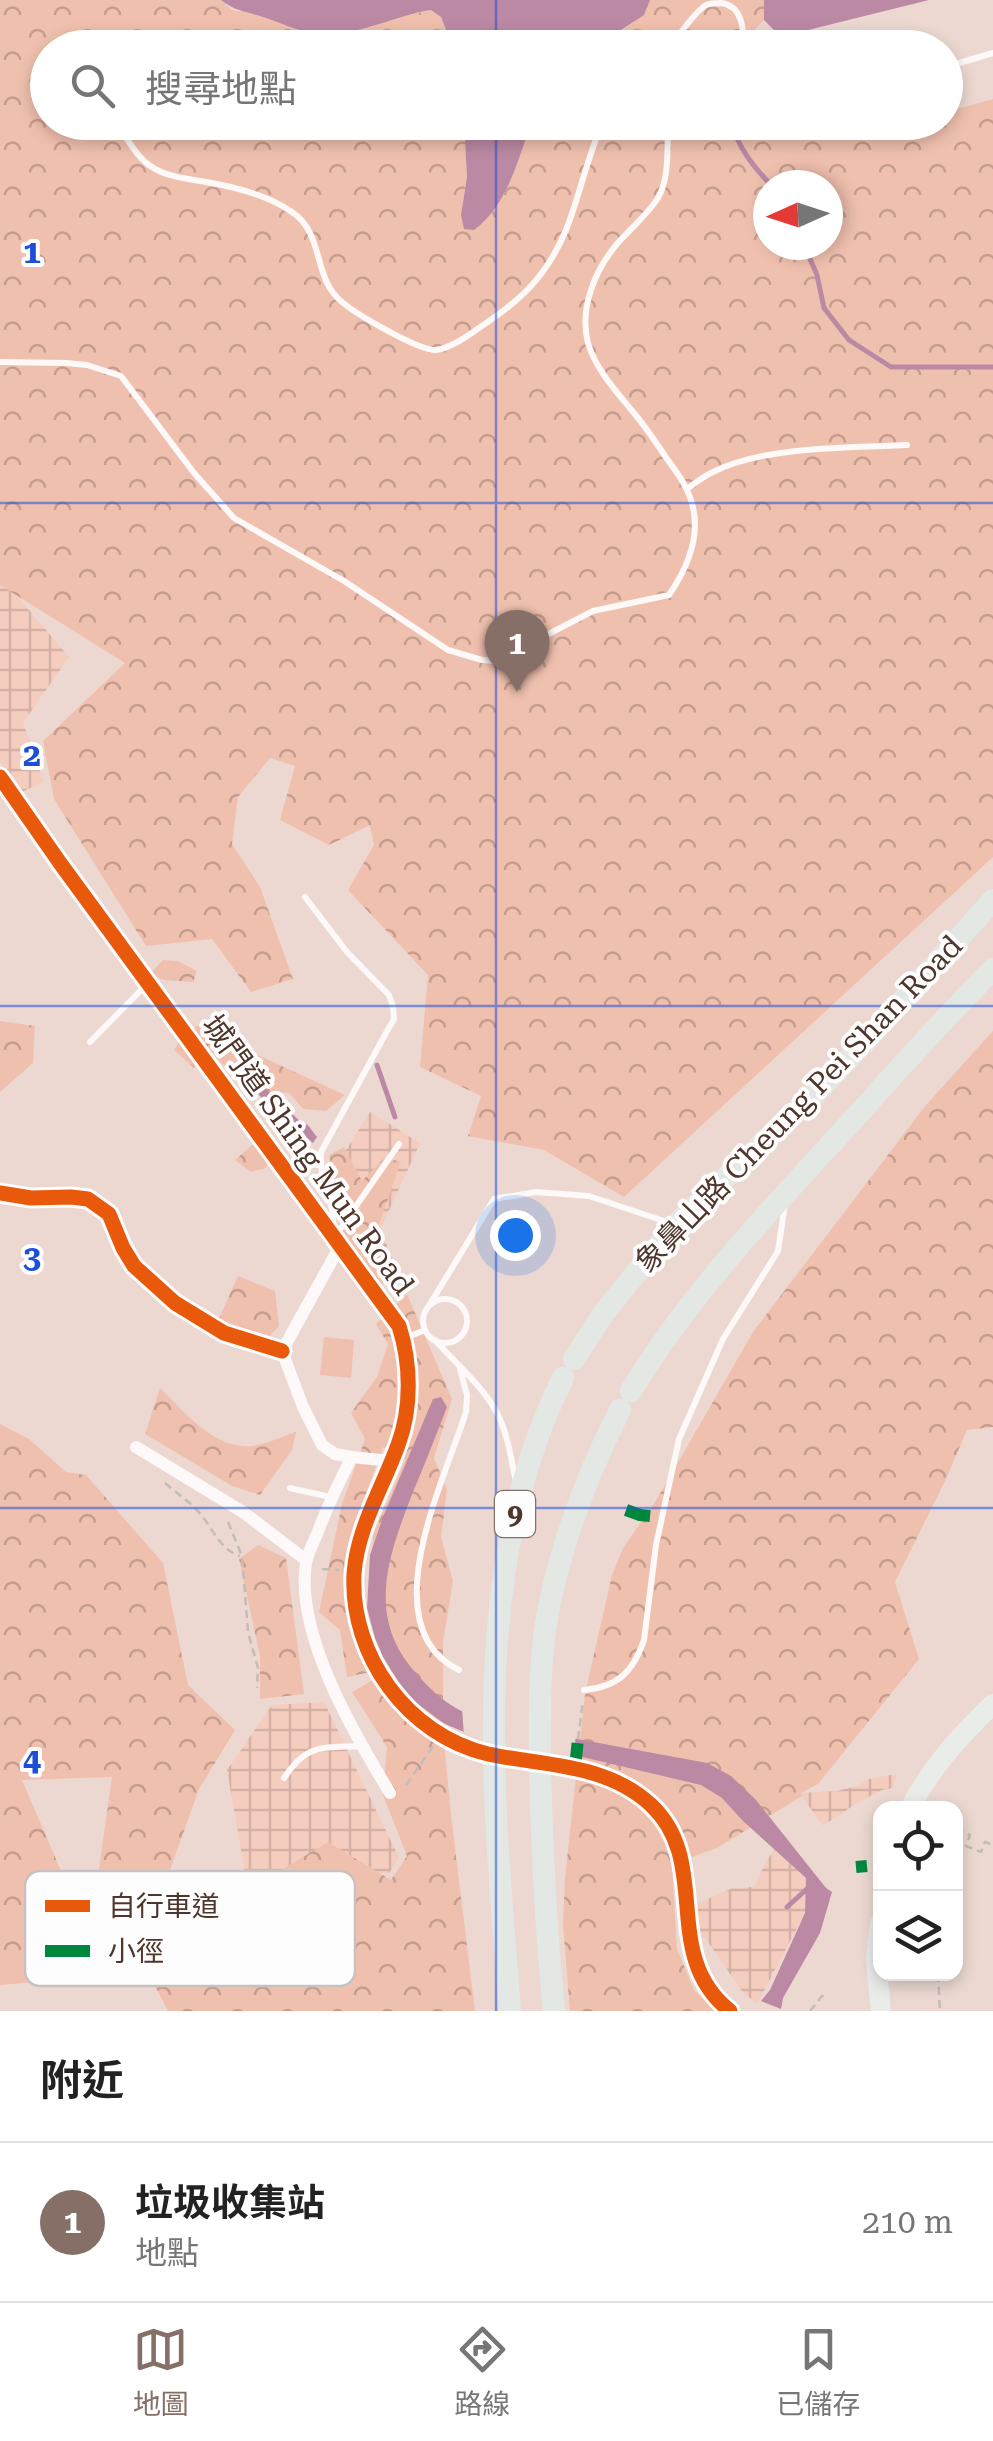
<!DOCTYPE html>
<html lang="zh-TW">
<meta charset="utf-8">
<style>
body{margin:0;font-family:"Roboto Serif","Noto Sans TC",serif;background:#f2f2f2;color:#222}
.controls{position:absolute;right:30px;bottom:30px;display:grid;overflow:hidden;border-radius:20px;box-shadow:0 5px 15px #0003}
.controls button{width:90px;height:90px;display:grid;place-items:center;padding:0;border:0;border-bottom:2px solid #e0e0e0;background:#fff;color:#222;font:50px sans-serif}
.compass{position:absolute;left:753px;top:170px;width:90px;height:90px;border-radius:50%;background:#fff;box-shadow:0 5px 15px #0003;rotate:267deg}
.you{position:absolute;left:515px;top:1235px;width:35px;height:35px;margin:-25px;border:8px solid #fff;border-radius:50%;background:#1a73e8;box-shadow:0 0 0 15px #1a73e833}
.badge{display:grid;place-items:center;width:65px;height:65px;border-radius:50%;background:#866f66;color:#fff;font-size:32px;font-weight:700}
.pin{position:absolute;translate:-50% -82px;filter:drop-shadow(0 2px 5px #0008)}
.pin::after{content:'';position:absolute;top:52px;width:35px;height:30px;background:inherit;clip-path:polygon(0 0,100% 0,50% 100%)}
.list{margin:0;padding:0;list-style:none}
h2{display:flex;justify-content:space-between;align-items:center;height:130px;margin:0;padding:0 40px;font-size:42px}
h2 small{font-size:32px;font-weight:400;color:#767676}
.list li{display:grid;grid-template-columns:65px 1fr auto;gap:30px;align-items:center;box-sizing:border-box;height:160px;padding:0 40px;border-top:2px solid #e0e0e0}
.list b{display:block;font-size:38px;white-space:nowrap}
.list p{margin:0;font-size:32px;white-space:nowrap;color:#767676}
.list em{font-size:32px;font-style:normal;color:#767676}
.icon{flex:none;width:55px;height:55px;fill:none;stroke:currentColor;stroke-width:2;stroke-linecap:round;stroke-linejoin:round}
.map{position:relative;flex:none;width:993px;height:2011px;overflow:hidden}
.search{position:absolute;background:#fff;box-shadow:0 5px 15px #0003;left:30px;right:30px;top:30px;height:110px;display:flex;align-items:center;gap:25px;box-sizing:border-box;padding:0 35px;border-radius:55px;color:#767676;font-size:38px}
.sheet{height:290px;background:#fff}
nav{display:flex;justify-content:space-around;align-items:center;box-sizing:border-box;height:140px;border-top:2px solid #e0e0e0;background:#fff;font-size:28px;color:#767676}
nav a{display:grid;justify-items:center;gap:5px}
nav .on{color:#866f66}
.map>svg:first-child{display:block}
.industrial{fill:url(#industrial-grid)}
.forest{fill:url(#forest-crowns);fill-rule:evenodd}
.pitch{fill:#f0c0ae}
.water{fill:#bc89a4}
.pier{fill:#ecd8d1}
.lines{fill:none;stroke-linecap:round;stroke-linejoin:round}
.stream{stroke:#bc89a4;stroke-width:5}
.minor-tunnel{stroke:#cdb8b0;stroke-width:12;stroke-dasharray:12 6;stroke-linecap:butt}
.path{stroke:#c4bcb7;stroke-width:2.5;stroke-dasharray:8 5;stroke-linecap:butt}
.service{stroke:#fcf9f8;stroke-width:6}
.minor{stroke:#fcf9f8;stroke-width:12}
.primary{stroke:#eaece9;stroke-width:20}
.trunk{stroke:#e4e8e4;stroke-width:22}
.quiet{stroke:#00873e;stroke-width:12;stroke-dasharray:25 12;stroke-linecap:butt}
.cycleway-casing{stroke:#fdfdfd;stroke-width:21}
.cycleway{stroke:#e8590c;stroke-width:15}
.grid{fill:none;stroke:#1d4ed8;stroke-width:2.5;stroke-opacity:0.55}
.labels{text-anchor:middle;stroke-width:8;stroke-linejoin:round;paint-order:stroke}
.shield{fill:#fdfdfd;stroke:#83726b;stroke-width:2.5}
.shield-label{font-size:28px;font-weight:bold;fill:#4f362d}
.street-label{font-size:30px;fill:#4f362d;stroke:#fdfdfd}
.key{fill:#fdfdfd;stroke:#c9c1bf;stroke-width:2.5}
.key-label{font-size:28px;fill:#4f362d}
.grid-label{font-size:32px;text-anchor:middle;font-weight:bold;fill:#1d4ed8;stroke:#fdfdfd;stroke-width:8;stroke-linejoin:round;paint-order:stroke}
</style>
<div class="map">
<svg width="993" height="2011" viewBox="0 0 993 2011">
<defs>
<pattern id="industrial-grid" width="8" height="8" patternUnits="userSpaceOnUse" patternTransform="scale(2.5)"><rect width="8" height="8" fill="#f5cdbf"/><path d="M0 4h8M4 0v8" fill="none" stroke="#d4b1a4"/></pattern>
<pattern id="forest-crowns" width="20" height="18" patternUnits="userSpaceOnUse" patternTransform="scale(2.5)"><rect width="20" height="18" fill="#f0c0ae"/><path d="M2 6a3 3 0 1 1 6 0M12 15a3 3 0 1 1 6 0" fill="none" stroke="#c59d8e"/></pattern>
</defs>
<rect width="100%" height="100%" fill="#ecd8d1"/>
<path class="industrial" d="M 0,576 L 69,657 L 23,723 L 44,782 L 21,792 L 0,762 Z
M 370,1112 L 420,1143 L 372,1247 L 340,1210 L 345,1205 L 334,1169 Z
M 324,1702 L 399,1858 L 389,1873 L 246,1879 L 227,1770 L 272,1705 Z
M 897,1774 L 892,1788 L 882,1790 L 857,1803 L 824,1825 L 822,1825 L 800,1793 L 837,1791 L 857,1786 L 869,1779 Z
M 775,1850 L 806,1878 L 805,1913 L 757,2004 L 742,1991 L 705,1938 L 694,1937 L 694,1905 L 733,1888 L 754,1887 L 768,1858 Z"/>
<path class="forest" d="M 0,0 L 221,0 L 232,10 L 251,13 L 320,35 L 431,10 L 441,17 L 453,47 L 48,48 L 48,122 L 464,123 L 467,177 L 461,215 L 503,196 L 516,167 L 531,123 L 825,123 L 846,139 L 906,123 L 946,122 L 946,112 L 993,99 L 993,857 L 624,1197 L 544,1150 L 468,1136 L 481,1096 L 420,1067 L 428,975 L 348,890 L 374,845 L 370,825 L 329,845 L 280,820 L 295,766 L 270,758 L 238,797 L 232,844 L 260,887 L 293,979 L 251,992 L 212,939 L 146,946 L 54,799 L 43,741 L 125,663 L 0,585 ZM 768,185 L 828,185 L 828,245 L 768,245 Z
M 650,0 L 764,0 L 764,20 L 738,47 L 581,48 C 608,36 638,29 650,0 Z
M 163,960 L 178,961 L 197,971 L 193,982 L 164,980 L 150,974 Z
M 206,1019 L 234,1044 L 345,1095 L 326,1111 L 303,1109 L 289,1093 L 247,1090 L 211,1052 L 194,1068 L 174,1050 L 180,1040 Z
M 0,1021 L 35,1026 L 33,1063 L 0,1092 Z
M 993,1031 L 993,1427 L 967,1430 L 946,1479 L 895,1582 L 919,1659 L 818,1784 L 801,1793 L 802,1796 L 717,1848 L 672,1864 L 677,1949 L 694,1990 L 716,2011 L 570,2011 L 563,1925 L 565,1878 L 585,1694 L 612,1575 L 623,1548 L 657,1499 L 753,1332 L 926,1105 Z
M 275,1141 L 266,1168 L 251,1172 L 235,1160 L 252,1145 Z
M 344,1147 L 362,1181 L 383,1159 L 401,1161 L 378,1228 L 402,1278 L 373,1286 L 335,1227 L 343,1219 L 329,1155 Z
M 238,1276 L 275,1291 L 279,1326 L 253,1354 L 214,1330 Z
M 407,1294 L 452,1399 L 434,1458 L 447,1489 L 441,1537 L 453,1581 L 443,1642 L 443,1700 L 440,1699 L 451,1815 L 475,2011 L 168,2011 L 156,1988 L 106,1953 L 135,1924 L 223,1933 L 256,1885 L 328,1842 L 391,1880 L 407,1856 L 383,1795 L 387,1747 L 352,1692 L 371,1681 L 402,1680 L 370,1596 L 373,1535 L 405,1460 L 383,1447 L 348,1543 L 370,1672 L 347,1677 L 340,1630 L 319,1612 L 342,1504 L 365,1439 L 351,1413 L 377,1377 L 388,1344 L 376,1324 Z
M 160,1388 C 185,1412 213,1449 251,1446 C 265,1445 283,1436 296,1432 L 292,1450 L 260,1495 L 232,1486 L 145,1434 Z
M 0,1424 L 29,1439 L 66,1472 L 86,1475 L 163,1563 L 188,1685 L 235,1730 L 199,1789 L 161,1895 L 96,1890 L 112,1777 L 22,1780 L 65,1880 L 62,1980 L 0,1985 Z
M 258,1545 L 286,1558 L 304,1694 L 260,1699 L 260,1656 L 239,1559 Z"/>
<path class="pitch" d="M 324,1337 L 354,1340 L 351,1378 L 320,1375 Z"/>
<path class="water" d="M 221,0 L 650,0 L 644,15 L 618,32 L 581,47 L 453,48 L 441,17 L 431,10 C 396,15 351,39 316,34 C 298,31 281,23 263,17 C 246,11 236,12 221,0 Z
M 764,0 L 929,0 L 792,34 L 779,35 L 764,20 Z
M 464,123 L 531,123 C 518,161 507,205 474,230 L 464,229 L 461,215 L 467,177 Z
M 262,1085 L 305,1126 L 307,1124 L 317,1137 L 313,1143 L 307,1138 L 298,1136 L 299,1134 L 256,1092 Z
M 441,1397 L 447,1407 C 436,1435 425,1464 413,1492 C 389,1554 365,1615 415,1672 C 439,1700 456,1711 490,1723 L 707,1763 L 731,1776 L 756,1800 L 826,1888 L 832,1892 L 820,1933 L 783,1998 L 781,2009 L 761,2001 L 770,1990 L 805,1913 L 806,1878 L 743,1821 L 722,1798 L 701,1785 L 574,1755 L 488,1742 L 445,1724 L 414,1701 L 398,1681 L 383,1657 L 375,1638 L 367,1608 L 370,1555 L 383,1517 L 433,1399 Z"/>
<path class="pier" d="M 462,1707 L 491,1718 L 576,1734 L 573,1760 L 487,1747 L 464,1737 Z"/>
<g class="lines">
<path class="stream" d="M 731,122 C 739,149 753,166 771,185
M 804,245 L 817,275 L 824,308 L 849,340 L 891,367 L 993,367
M 377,1065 L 395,1117
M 787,1907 L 808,1888"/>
<path class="minor-tunnel" d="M 464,1747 L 491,1755 L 575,1768"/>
<path class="path" d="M 165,1483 C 175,1492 187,1500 196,1509 C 212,1525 218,1549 240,1556
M 228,1522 L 242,1556 L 248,1632 L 258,1668 L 257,1688
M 322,1569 L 339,1570
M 578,1739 L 583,1701
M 406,1785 L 434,1745
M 956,1828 L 970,1835 L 966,1846 L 981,1852 L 985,1842 L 993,1845
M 938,1974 L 940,2011
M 810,2011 L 822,1996 L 826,1997"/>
<path class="service" d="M 669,48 C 679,36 694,12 706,5 C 711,3 716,3 721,3 C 743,6 744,30 743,48
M 946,67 L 993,53
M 117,122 C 126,137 135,155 149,165 C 167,178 186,178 206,182 C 236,187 267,195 292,212 C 325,234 312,278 342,302 C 356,314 419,351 436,350 C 450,348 465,338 476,330 C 519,302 546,278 566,230 C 580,195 587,157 603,122
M 0,362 L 66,363 L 87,365 L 121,376 L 194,473 L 234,518 L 344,581 L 448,650 L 482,660 L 496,661 L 593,611 L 669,595 C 691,563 705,525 686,488 C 681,477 672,466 665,456 C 655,441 645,426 634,413 C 616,391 596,370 588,343 C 579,308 595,270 617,244 C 630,229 648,214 658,198 C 670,177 667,146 668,122
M 687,489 C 695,483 704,476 713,472 C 764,446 850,448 907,445
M 509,656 L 516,678
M 305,897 L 347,952 L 389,995 L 393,1007 L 394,1019 L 386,1033 L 321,1152 C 318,1180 338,1205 332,1233
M 90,1042 L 147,984
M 334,1238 L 399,1144
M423 1321a22 22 0 1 1 44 0a22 22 0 1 1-44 0Z
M 430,1304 L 494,1199 L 536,1192 L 589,1196 L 670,1223
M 403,1339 L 425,1330
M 435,1340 C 456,1364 482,1385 497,1413 C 508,1434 511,1459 516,1482
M 290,1488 L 330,1497
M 459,1670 C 370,1627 446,1477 466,1412 L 467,1395 L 460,1369
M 584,1690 C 618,1687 633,1672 644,1640 L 656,1545 L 679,1439 L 723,1339 L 778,1251 L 785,1204
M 284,1778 C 307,1743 322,1748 361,1746"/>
<path class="minor" d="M 0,777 L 60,863 L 399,1326 C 410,1359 412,1398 402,1432 C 395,1459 381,1484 371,1510 C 350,1559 348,1610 371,1659 C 391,1700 425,1727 464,1747
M 0,1193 L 31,1198 L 71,1197 L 88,1199 L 109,1214 L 123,1248 L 134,1266 L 175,1303 L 224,1333 L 282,1351
M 340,1246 L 282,1351 L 303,1407 L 322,1445 L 335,1454 L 352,1457 C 339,1482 327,1507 317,1534 C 313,1543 308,1553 306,1563 C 295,1634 354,1734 390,1793
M 136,1447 L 243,1512 L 306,1560
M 352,1457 L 391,1461
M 575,1768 C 631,1782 677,1813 685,1875 C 692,1928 684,1974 730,2011"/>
<path class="primary" d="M 910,1808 C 932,1766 959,1737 993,1704
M 880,1923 L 876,1960 L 881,2011"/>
<path class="trunk" d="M 574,1359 L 603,1314 L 675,1225 L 821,1088 L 862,1045 L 993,900
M 631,1391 C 692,1291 774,1206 853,1120 C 899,1069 944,1018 993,969
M 510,2011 C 494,1804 467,1570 563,1378
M 554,2011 C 546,1931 542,1849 540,1768 C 540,1713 538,1657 550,1602 C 564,1535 589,1471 620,1410"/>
<path class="quiet" d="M 626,1510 L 640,1515 L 662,1517
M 575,1768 L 578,1739
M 856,1867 L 867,1866"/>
<defs>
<path id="cycleway" d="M 0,777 L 60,863 L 399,1326 C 411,1363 412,1408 398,1445 C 383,1487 357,1528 354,1574 C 350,1655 407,1735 488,1754 C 544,1766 606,1763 651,1805 C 713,1863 659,1955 730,2011
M 0,1193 L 31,1198 L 71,1197 L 88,1199 L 109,1214 L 123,1248 L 134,1266 L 175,1303 L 224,1333 L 282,1351"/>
</defs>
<use href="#cycleway" class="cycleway-casing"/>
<use href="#cycleway" class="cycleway"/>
</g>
<path class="grid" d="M 496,0 L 496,48M 496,122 L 496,2011M 0,503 L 993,503M 0,1006 L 993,1006M 0,1508 L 993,1508"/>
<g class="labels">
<rect class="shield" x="495" y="1491" width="40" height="46" rx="8"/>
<g class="shield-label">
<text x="515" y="1524">9</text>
</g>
<g class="street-label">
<text transform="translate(799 1104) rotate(-46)" y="10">象鼻山路 Cheung Pei Shan Road</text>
<text transform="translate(308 1155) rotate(54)" y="10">城門道 Shing Mun Road</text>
</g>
</g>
<rect x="25" y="1871" width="330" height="115" rx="15" class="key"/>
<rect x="45" y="1900" width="45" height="12" fill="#e8590c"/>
<rect x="45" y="1945" width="45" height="12" fill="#00873e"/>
<g class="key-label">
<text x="108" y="1916">自行車道</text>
<text x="108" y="1961">小徑</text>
</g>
<g class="grid-label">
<text x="32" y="263">1</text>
<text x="32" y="766">2</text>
<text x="32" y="1268">3</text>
<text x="32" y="1771">4</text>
</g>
</svg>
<div class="controls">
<button><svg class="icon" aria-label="locate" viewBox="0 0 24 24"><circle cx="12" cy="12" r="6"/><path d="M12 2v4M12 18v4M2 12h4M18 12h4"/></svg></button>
<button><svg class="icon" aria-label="layers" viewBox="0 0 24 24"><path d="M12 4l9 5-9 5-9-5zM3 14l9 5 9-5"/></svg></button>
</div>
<svg class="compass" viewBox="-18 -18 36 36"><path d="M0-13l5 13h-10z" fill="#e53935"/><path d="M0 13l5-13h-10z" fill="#767676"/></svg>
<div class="you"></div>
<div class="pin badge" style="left:517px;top:692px">1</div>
<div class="search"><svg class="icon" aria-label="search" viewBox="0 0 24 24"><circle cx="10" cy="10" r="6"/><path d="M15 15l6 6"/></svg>搜尋地點</div>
</div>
<section class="sheet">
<h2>附近<small></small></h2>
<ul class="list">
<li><span class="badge">1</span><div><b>垃圾收集站</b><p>地點</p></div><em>210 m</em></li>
</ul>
</section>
<nav>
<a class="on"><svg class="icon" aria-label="map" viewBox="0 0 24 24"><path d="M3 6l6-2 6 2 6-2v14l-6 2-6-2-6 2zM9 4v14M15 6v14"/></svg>地圖</a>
<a><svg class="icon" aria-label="directions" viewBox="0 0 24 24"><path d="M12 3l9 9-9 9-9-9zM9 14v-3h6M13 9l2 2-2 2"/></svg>路線</a>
<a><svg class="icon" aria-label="saved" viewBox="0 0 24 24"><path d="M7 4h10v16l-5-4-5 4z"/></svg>已儲存</a>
</nav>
